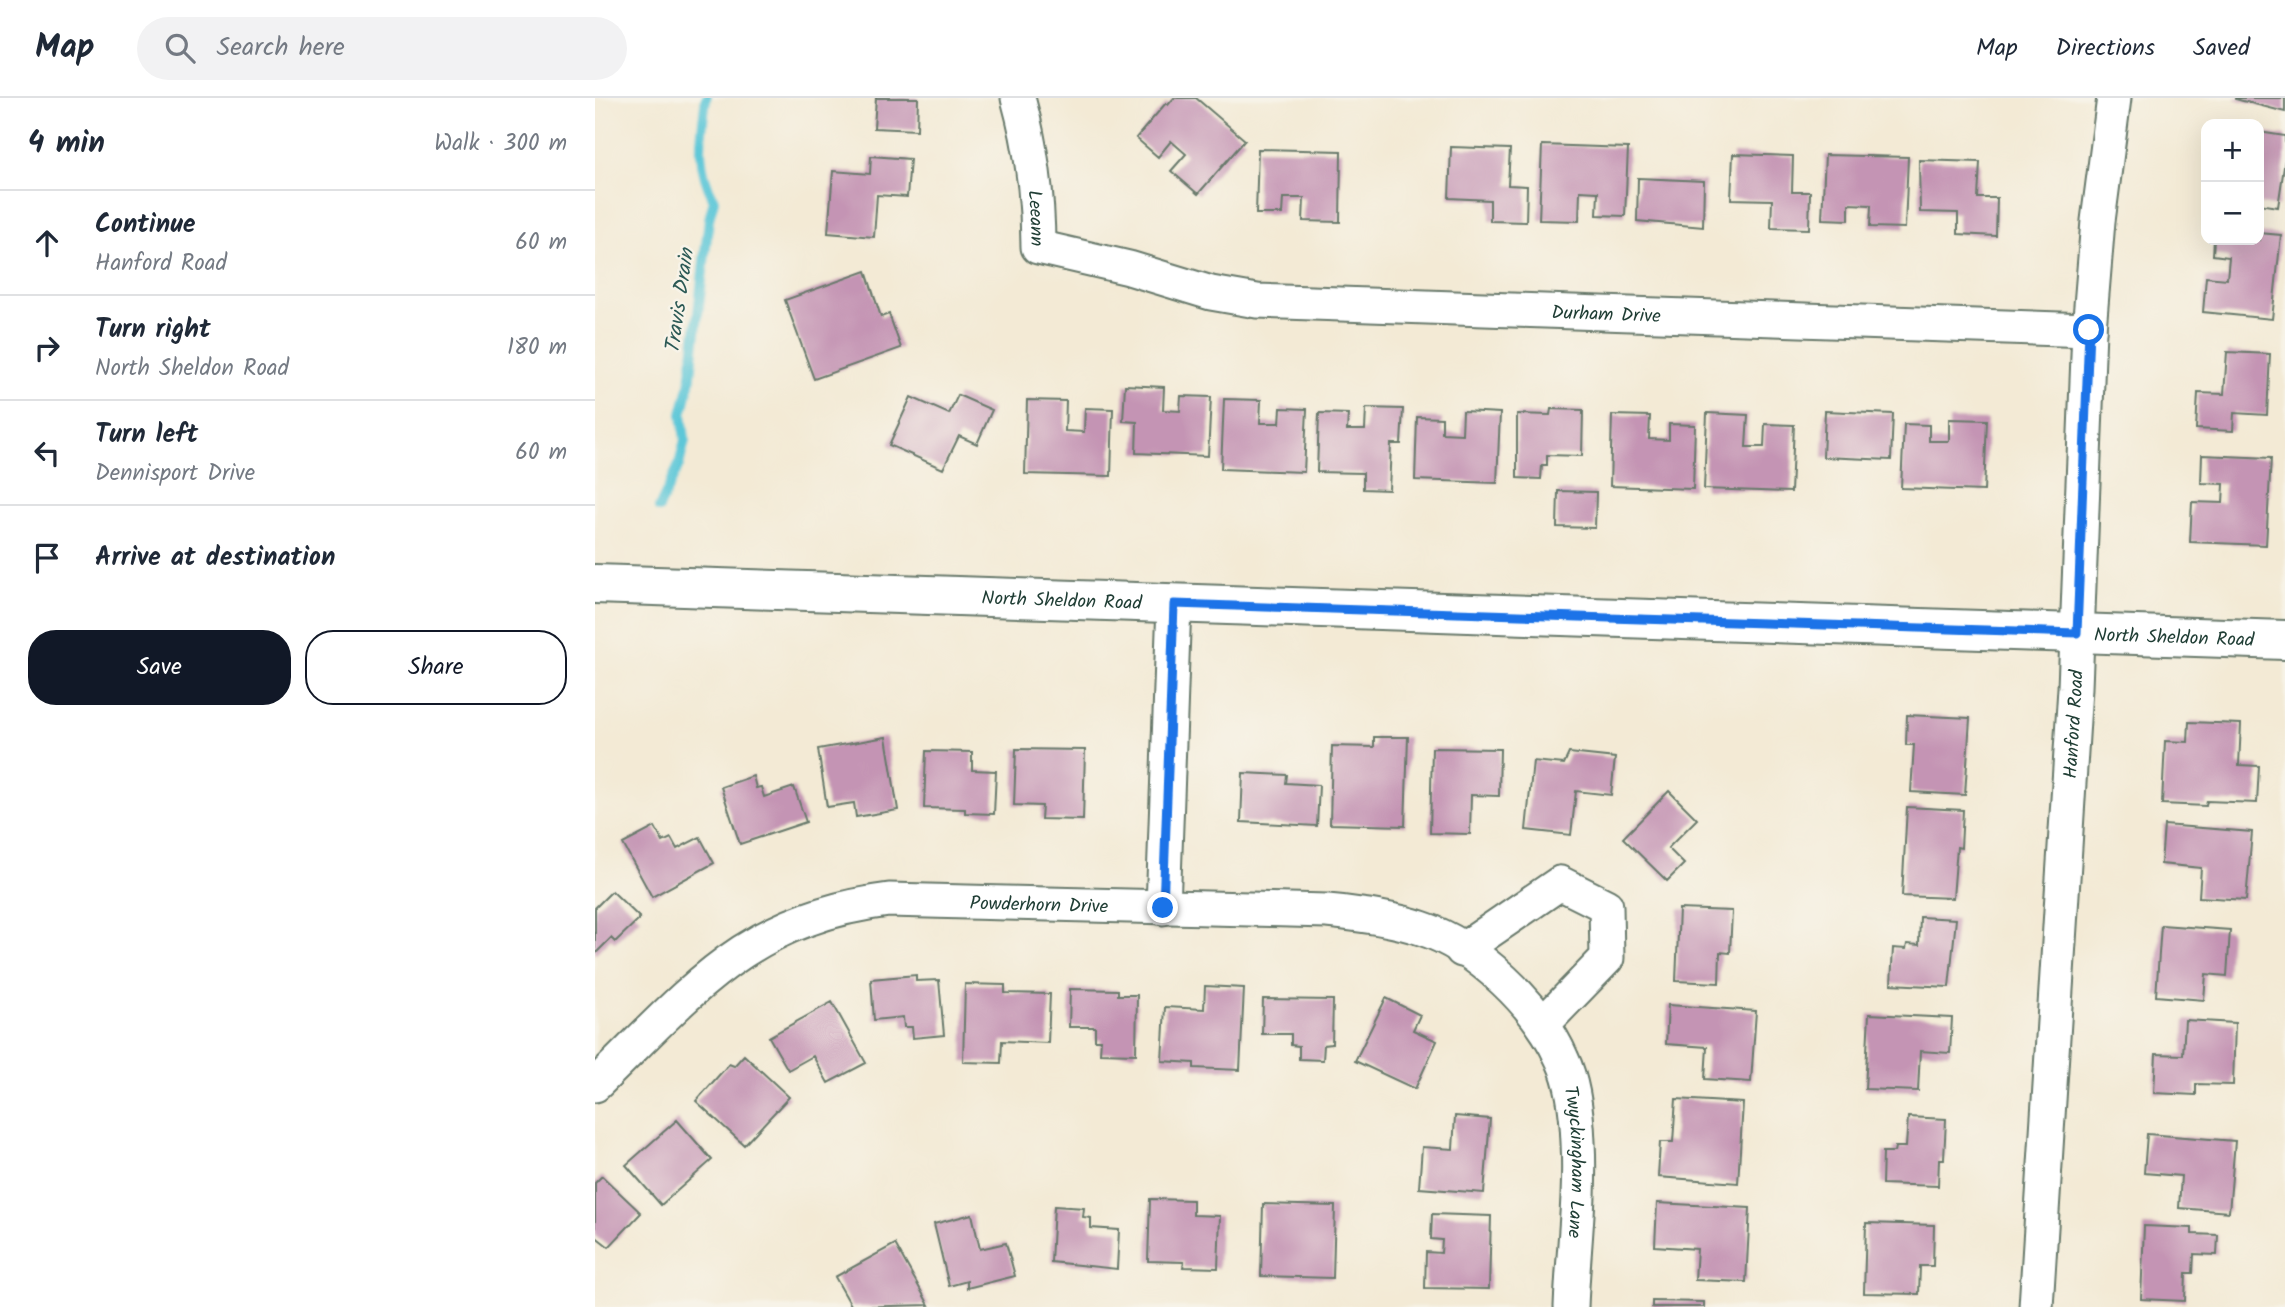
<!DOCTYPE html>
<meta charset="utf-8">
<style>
body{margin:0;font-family:Kalam,sans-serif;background:#f2f2f3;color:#1f2937}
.controls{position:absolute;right:21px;top:21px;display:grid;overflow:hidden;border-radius:14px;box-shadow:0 7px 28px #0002}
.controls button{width:63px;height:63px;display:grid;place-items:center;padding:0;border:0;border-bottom:2px solid #e0e1e3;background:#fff;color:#1f2937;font:35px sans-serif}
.stop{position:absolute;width:21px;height:21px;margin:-16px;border:5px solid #1a73e8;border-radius:50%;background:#fff}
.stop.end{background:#1a73e8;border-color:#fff;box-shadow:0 2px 7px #0008}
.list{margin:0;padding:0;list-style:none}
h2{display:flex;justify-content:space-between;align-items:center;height:91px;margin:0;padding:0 28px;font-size:30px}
h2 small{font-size:23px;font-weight:400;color:#747a83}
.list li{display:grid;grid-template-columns:46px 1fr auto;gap:21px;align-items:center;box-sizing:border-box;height:105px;padding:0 28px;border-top:2px solid #e0e1e3}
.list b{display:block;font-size:26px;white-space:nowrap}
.list p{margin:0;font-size:23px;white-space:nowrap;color:#747a83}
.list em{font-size:23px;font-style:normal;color:#747a83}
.actions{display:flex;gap:14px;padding:21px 28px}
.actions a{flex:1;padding:16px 0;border:2px solid #111827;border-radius:28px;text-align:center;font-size:24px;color:#111827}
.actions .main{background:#111827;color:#fff}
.icon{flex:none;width:38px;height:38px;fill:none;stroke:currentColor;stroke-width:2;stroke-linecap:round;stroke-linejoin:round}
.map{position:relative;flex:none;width:1690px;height:1209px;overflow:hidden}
header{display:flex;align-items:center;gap:42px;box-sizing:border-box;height:98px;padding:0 35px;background:#fff;border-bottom:2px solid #e0e1e3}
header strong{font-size:33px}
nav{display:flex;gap:38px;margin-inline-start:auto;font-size:24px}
.search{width:490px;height:63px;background:#f2f2f3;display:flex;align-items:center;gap:18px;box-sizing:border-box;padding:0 24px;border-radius:38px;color:#747a83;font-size:26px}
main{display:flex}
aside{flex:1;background:#fff}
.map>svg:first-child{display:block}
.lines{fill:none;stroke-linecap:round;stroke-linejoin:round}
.stream{stroke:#5dc7d8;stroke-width:10}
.building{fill:#c494b4}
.minor-casing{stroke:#697a6c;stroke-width:37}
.tertiary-casing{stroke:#697a6c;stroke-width:42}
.minor{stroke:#fff;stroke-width:33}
.tertiary{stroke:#fff;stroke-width:38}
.route{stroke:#1a73e8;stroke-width:9}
.labels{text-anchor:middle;stroke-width:5;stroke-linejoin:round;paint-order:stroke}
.street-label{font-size:19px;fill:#1f3d34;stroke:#f7f3e8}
.water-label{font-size:21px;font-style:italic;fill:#2b5955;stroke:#f7f3e8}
</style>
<header>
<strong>Map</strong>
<div class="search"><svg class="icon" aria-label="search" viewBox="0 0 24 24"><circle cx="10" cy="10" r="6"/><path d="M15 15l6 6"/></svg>Search here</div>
<nav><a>Map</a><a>Directions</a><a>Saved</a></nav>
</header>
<main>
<aside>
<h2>4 min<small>Walk · 300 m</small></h2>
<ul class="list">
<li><svg class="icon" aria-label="ahead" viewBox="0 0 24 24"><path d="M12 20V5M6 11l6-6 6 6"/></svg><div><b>Continue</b><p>Hanford Road</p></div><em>60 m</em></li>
<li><svg class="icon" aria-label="right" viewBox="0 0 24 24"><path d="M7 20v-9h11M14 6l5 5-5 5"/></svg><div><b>Turn right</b><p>North Sheldon Road</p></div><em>180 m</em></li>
<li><svg class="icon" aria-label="left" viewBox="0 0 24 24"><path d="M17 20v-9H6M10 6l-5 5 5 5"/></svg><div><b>Turn left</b><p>Dennisport Drive</p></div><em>60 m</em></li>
<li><svg class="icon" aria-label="arrive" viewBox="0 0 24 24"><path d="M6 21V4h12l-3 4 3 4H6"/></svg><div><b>Arrive at destination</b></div></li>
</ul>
<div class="actions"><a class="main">Save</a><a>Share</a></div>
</aside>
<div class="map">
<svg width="1690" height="1209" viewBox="0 0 1690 1209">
<rect width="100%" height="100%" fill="#f7f3e8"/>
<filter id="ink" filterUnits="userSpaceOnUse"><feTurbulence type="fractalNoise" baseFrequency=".0143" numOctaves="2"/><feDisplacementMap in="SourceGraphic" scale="14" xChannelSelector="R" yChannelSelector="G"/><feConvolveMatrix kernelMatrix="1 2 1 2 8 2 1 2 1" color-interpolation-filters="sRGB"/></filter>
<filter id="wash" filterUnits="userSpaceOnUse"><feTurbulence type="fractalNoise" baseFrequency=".00686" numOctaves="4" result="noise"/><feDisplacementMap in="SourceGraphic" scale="28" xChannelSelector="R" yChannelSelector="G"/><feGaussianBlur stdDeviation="1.57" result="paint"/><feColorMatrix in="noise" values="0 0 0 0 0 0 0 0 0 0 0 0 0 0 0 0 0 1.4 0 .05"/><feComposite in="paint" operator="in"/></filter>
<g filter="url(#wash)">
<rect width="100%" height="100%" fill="#f3ead5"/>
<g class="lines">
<path class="stream" d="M 64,410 L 84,367 L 90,342 L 87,316 L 95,285 L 114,121 L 119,102 C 100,65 106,39 111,0"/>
</g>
<g id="blocks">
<path class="building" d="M 281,0 L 323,0 L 322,32 L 279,30 Z
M 579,0 L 601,0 L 650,42 L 603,96 L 576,73 L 591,56 L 576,43 L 563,59 L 541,40 L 571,5 L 573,7 Z
M 1640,0 L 1690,0 L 1690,14 L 1640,1 Z
M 1664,34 L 1690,38 L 1690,62 L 1683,109 L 1664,106 Z
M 947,47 L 1033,50 L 1030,118 L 1002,117 L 1003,94 L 985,93 L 984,123 L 944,122 Z
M 856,49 L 915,51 L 913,87 L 932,88 L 931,124 L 895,123 L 895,102 L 854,100 Z
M 663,51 L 746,53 L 745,124 L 708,123 L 709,100 L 688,100 L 687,116 L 661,116 Z
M 1138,56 L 1198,58 L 1197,94 L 1215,94 L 1214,131 L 1176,130 L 1177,102 L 1136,101 Z
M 1230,57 L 1313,59 L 1310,130 L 1275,129 L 1276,107 L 1254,106 L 1254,122 L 1227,121 Z
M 276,58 L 315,61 L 312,99 L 282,97 L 279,139 L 233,135 L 238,73 L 275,76 Z
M 1324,62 L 1385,64 L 1383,100 L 1402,100 L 1401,138 L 1363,136 L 1363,115 L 1325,114 Z
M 1043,80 L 1109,83 L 1108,129 L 1042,123 Z
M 1664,135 L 1686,137 L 1677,221 L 1608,214 L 1611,179 L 1632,181 L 1634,159 L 1618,157 L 1619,142 L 1664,142 Z
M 271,173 L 286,219 L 294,216 L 306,250 L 219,281 L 190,202 Z
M 1632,254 L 1675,256 L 1672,317 L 1639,315 L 1638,333 L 1601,331 L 1603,295 L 1629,296 Z
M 530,287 L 569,289 L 568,312 L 585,313 L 586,298 L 616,299 L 613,358 L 541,355 L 542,324 L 528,323 Z
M 363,297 L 397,312 L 382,346 L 364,338 L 348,371 L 294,347 L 316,299 L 354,316 Z
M 629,301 L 666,302 L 665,325 L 685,325 L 686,310 L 712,311 L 709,374 L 626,371 Z
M 432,302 L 471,303 L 470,333 L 489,334 L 490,310 L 518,311 L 516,378 L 430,376 Z
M 771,310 L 808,311 L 806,346 L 796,346 L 794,392 L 768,391 L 768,375 L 722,374 L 724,315 L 753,316 L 752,332 L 770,332 Z
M 956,311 L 988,312 L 987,358 L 952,357 L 952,367 L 947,367 L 946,381 L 922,380 L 922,316 L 955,317 Z
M 868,313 L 905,315 L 902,385 L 820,382 L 822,319 L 847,320 L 847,335 L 867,336 Z
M 1230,313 L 1298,316 L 1296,362 L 1228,359 Z
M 1112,315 L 1153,317 L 1151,349 L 1169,349 L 1170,326 L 1199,327 L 1196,394 L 1109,391 Z
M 1017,317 L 1055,318 L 1054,341 L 1074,342 L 1074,326 L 1100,327 L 1098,391 L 1015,388 Z
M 1354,321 L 1392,322 L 1389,393 L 1306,390 L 1309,326 L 1334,327 L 1334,343 L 1354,343 Z
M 1607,357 L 1676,360 L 1671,447 L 1595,444 L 1597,404 L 1628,405 L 1629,386 L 1606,385 Z
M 963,393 L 1001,394 L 1000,430 L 962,429 Z
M 1312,617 L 1375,620 L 1370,697 L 1316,694 L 1319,647 L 1311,647 Z
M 1594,624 L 1646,626 L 1644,667 L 1664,668 L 1662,705 L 1612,703 L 1611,708 L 1567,706 L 1570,643 L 1593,644 Z
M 291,639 L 303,712 L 261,719 L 259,705 L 232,709 L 223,651 Z
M 779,639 L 813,639 L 810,728 L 735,726 L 737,648 L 779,649 Z
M 837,650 L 905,651 L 904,698 L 876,697 L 875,736 L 835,735 Z
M 421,651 L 490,652 L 488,722 L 446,721 L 447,708 L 419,707 Z
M 331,653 L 377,654 L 377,672 L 401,673 L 399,716 L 370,715 L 370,711 L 329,710 Z
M 974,655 L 1020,660 L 1016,697 L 981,693 L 976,737 L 931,732 L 938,663 L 969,666 Z
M 648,675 L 692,677 L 691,685 L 724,687 L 722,728 L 646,724 Z
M 158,678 L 161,690 L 166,689 L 169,699 L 199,689 L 211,724 L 145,746 L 126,689 Z
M 1074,693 L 1102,721 L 1073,750 L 1089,766 L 1072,783 L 1028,740 Z
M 1312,709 L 1368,712 L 1366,750 L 1362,749 L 1358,800 L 1307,798 Z
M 1569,727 L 1657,734 L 1651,802 L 1604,799 L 1606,770 L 1566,766 Z
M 60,729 L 68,744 L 76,740 L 82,751 L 105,739 L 119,765 L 57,799 L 28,746 Z
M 17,793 L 45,820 L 20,844 L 16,840 L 0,856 L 0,810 Z
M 1084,811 L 1137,813 L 1135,855 L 1125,854 L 1124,885 L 1081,883 Z
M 1325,819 L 1361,821 L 1354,889 L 1296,886 L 1298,850 L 1311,851 L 1312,846 L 1324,847 Z
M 1566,827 L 1635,832 L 1632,878 L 1611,876 L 1609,902 L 1561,898 Z
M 321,877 L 321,883 L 344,882 L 349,937 L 318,940 L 317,929 L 309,929 L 308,919 L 279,922 L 276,881 Z
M 370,886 L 410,887 L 410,895 L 455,896 L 453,945 L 407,943 L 406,965 L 368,964 Z
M 610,888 L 649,890 L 645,972 L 599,970 L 599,965 L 567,963 L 570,909 L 609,911 Z
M 475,891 L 523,892 L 523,897 L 542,897 L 541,956 L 505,955 L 506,942 L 500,942 L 500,929 L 474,929 Z
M 791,900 L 825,917 L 818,932 L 842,943 L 820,991 L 760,963 Z
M 668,901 L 738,902 L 737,946 L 729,947 L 728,962 L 704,961 L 704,948 L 696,947 L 696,936 L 667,936 Z
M 237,904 L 271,965 L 233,985 L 218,958 L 193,972 L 174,939 Z
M 1073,907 L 1161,913 L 1156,984 L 1110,981 L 1112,949 L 1071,946 Z
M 1274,916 L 1357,920 L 1355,955 L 1325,953 L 1323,993 L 1270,991 Z
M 1590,922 L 1640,925 L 1638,987 L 1601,986 L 1601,997 L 1559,995 L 1561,956 L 1588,957 Z
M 149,957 L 194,999 L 149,1047 L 101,1003 L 134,966 L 139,968 Z
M 1081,1001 L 1148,1005 L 1143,1085 L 1063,1079 L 1065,1044 L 1078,1044 Z
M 860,1018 L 895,1021 L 889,1095 L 824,1090 L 827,1049 L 858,1051 Z
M 1313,1019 L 1351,1021 L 1349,1061 L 1344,1061 L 1343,1088 L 1287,1086 L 1288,1054 L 1299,1054 L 1300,1049 L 1311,1049 Z
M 82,1022 L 117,1062 L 66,1107 L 31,1067 Z
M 1552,1036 L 1640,1043 L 1634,1114 L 1584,1110 L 1586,1078 L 1549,1075 Z
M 7,1078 L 46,1115 L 14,1149 L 0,1138 L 0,1085 Z
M 555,1101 L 598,1102 L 598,1117 L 625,1118 L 623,1170 L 588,1169 L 589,1164 L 553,1163 Z
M 1062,1105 L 1155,1110 L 1151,1184 L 1100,1182 L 1102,1151 L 1060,1148 Z
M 668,1106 L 740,1108 L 738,1180 L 666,1178 Z
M 459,1108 L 489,1110 L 488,1119 L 496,1120 L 496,1130 L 524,1132 L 522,1171 L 456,1164 Z
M 377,1116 L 385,1151 L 411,1145 L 420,1178 L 372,1190 L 372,1183 L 354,1188 L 339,1126 Z
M 837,1116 L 896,1118 L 894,1191 L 830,1190 L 831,1154 L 846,1155 L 847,1142 L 836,1141 Z
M 1271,1125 L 1339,1127 L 1338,1168 L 1325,1168 L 1324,1196 L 1269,1195 Z
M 1549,1128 L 1597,1130 L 1597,1136 L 1623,1137 L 1622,1157 L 1599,1156 L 1598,1175 L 1591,1175 L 1590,1203 L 1546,1201 Z
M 300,1146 L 334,1207 L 257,1209 L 240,1179 Z
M 1057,1203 L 1109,1204 L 1109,1209 L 1057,1209 Z"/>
</g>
</g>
<g filter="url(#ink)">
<use href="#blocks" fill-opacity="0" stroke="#697a6c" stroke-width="2"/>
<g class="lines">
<defs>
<g id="minor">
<path id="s1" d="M 423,0 C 437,50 443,97 443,149 L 534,170 L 616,195 L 662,203 L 1494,232"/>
<path d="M 568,810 L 579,506"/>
<path d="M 867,852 L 965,785 L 1011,808 L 1012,860 L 949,925"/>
<path id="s2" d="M 0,987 C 97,893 151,820 294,802 L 732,813 C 763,816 796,820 826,830 C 882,848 944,908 967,961 C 978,984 982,1018 983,1044 C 986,1098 978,1155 976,1209"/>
<path id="s3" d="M 1441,1209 L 1480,590 L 1494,232 L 1503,123 L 1519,0"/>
</g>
<g id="tertiary">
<path id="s4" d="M 0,486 L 1690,542"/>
</g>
</defs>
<use href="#minor" class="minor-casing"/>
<use href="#tertiary" class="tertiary-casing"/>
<use href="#minor" class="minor"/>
<use href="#tertiary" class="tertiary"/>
</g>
</g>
<g class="lines" filter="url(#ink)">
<path class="route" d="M 568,810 L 579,506 L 1482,535 L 1494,232"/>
</g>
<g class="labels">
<g class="street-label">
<text dy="7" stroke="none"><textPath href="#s1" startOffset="122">Leeann</textPath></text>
<text dy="7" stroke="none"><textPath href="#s1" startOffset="726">Durham Drive</textPath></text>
<text dy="7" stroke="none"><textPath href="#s4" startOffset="467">North Sheldon Road</textPath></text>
<text dy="7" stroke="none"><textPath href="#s4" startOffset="1580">North Sheldon Road</textPath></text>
<text dy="7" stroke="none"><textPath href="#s3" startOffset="584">Hanford Road</textPath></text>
<text dy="7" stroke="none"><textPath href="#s2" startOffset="506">Powderhorn Drive</textPath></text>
<text dy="7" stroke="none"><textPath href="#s2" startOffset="1192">Twyckingham Lane</textPath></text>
</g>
<g class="water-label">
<text transform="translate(84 203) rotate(-82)" y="7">Travis Drain</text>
</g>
</g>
</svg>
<div class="controls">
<button>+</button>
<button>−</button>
</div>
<div class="stop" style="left:1494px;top:232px"></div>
<div class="stop end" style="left:568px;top:810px"></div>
</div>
</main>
